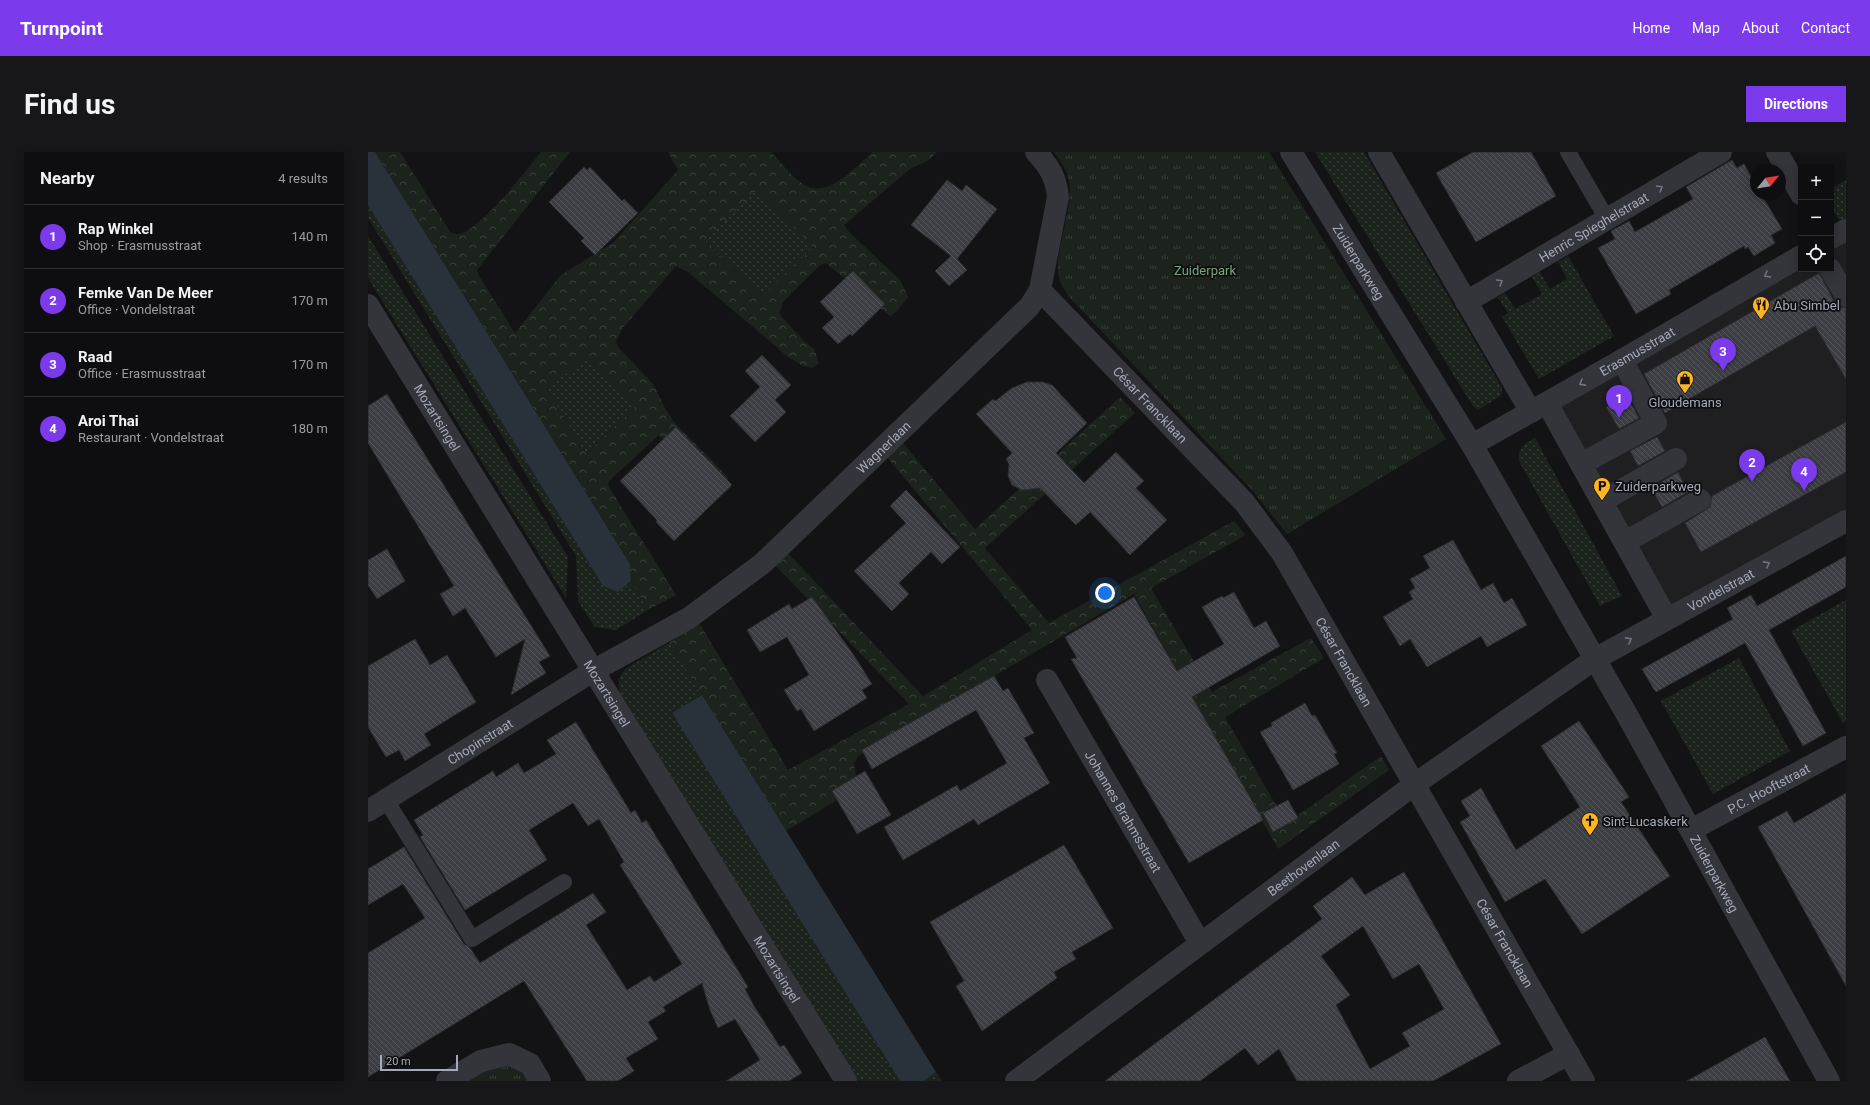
<!DOCTYPE html>
<meta charset="utf-8">
<style>
body{margin:0;font-family:Roboto,sans-serif;background:#171719;color:#f1f3f6}
.controls{position:absolute;right:12px;top:12px;display:grid;overflow:hidden;border-radius:0px;box-shadow:0 2px 10px #0003}
.controls button{width:36px;height:36px;display:grid;place-items:center;padding:0;border:0;border-bottom:1px solid #2e2e30;background:#0e0e10;color:#f1f3f6;font:20px sans-serif}
.compass{position:absolute;left:1382px;top:12px;width:36px;height:36px;border-radius:50%;background:#0e0e10;box-shadow:0 2px 10px #0003;rotate:60deg}
.scale{position:absolute;left:12px;bottom:10px;width:78px;box-sizing:border-box;padding-left:4px;border:2px solid #a4aab7;border-top:0;font-size:11px;line-height:14px;white-space:nowrap;color:#a4aab7;-webkit-text-stroke:3px #0e0e10;paint-order:stroke}
.you{position:absolute;left:737px;top:441px;width:14px;height:14px;margin:-10px;border:3px solid #fff;border-radius:50%;background:#1a73e8;box-shadow:0 0 0 6px #1a73e833}
.badge{display:grid;place-items:center;width:26px;height:26px;border-radius:50%;background:#7c3aed;color:#fff;font-size:13px;font-weight:700}
.pin{position:absolute;translate:-50% -33px;filter:drop-shadow(0 1px 2px #0008)}
.pin::after{content:'';position:absolute;top:21px;width:14px;height:12px;background:inherit;clip-path:polygon(0 0,100% 0,50% 100%)}
.list{margin:0;padding:0;list-style:none}
h2{display:flex;justify-content:space-between;align-items:center;height:52px;margin:0;padding:0 16px;font-size:17px}
h2 small{font-size:13px;font-weight:400;color:#9b9c9f}
.list li{display:grid;grid-template-columns:26px 1fr auto;gap:12px;align-items:center;box-sizing:border-box;height:64px;padding:0 16px;border-top:1px solid #2e2e30}
.list b{display:block;font-size:15px;white-space:nowrap}
.list p{margin:0;font-size:13px;white-space:nowrap;color:#9b9c9f}
.list em{font-size:13px;font-style:normal;color:#9b9c9f}
.icon{flex:none;width:22px;height:22px;fill:none;stroke:currentColor;stroke-width:2;stroke-linecap:round;stroke-linejoin:round}
.map{position:relative;flex:none;width:1478px;height:929px;overflow:hidden;border-radius:0px}
header{display:flex;align-items:center;gap:24px;box-sizing:border-box;height:56px;padding:0 20px;background:#7c3aed;color:#fff}
header strong{font-size:19px}
nav{display:flex;gap:22px;margin-inline-start:auto;font-size:14px}
.intro{display:flex;align-items:center;justify-content:space-between;box-sizing:border-box;height:96px;padding:0 24px}
h1{margin:0;font-size:28px}
.button{padding:10px 18px;border-radius:0px;background:#7c3aed;color:#fff;font-size:14px;font-weight:700}
main{display:flex;gap:24px;padding:0 24px}
aside{flex:1;background:#0e0e10;border-radius:0px;box-shadow:0 2px 10px #0003}
.map>svg:first-child{display:block}
.built{fill:#1f1f22}
.grass{fill:url(#grass-dots)}
.forest{fill:url(#forest-crowns);fill-rule:evenodd}
.park{fill:url(#park-tufts)}
.water{fill:#29323a}
.building{fill:url(#building-back-hatch);stroke:#2d2d31;fill-rule:evenodd}
.lines{fill:none;stroke-linecap:round;stroke-linejoin:round}
.service{stroke:#34353b;stroke-width:16}
.pedestrian{stroke:#34353b;stroke-width:22}
.minor{stroke:#34353b;stroke-width:22}
.tertiary{stroke:#34353b;stroke-width:22}
.oneway{stroke:#72757f}
.labels{text-anchor:middle;stroke-width:3.5;stroke-linejoin:round;paint-order:stroke}
.street-label{font-size:13px;fill:#a4aab7;stroke:#0e0e10}
.park-label{font-size:13px;fill:#79a37c;stroke:#0e0e10}
.poi-label{font-size:13px;fill:#a4aab7;stroke:#0e0e10;text-anchor:start}
</style>
<header>
<strong>Turnpoint</strong>
<nav><a>Home</a><a>Map</a><a>About</a><a>Contact</a></nav>
</header>
<div class="intro"><h1>Find us</h1><a class="button">Directions</a></div>
<main>
<aside>
<h2>Nearby<small>4 results</small></h2>
<ul class="list">
<li><span class="badge">1</span><div><b>Rap Winkel</b><p>Shop · Erasmusstraat</p></div><em>140 m</em></li>
<li><span class="badge">2</span><div><b>Femke Van De Meer</b><p>Office · Vondelstraat</p></div><em>170 m</em></li>
<li><span class="badge">3</span><div><b>Raad</b><p>Office · Erasmusstraat</p></div><em>170 m</em></li>
<li><span class="badge">4</span><div><b>Aroi Thai</b><p>Restaurant · Vondelstraat</p></div><em>180 m</em></li>
</ul>
</aside>
<div class="map">
<svg width="1478" height="929" viewBox="0 0 1478 929">
<defs>
<pattern id="grass-dots" width="8" height="8" patternUnits="userSpaceOnUse"><rect width="8" height="8" fill="#1b231c"/><path d="M2 2h.1M6 6h.1" fill="none" stroke="#39403b" stroke-width="1.8" stroke-linecap="round"/></pattern>
<pattern id="forest-crowns" width="20" height="18" patternUnits="userSpaceOnUse"><rect width="20" height="18" fill="#1b231c"/><path d="M2 6a3 3 0 1 1 6 0M12 15a3 3 0 1 1 6 0" fill="none" stroke="#39403b"/></pattern>
<pattern id="park-tufts" width="24" height="20" patternUnits="userSpaceOnUse"><rect width="24" height="20" fill="#1b231c"/><path d="M3 7l-1-3M5 7V3M7 7l1-3M15 17l-1-3M17 17v-4M19 17l1-3" fill="none" stroke="#39403b"/></pattern>
<pattern id="building-back-hatch" width="6" height="6" patternUnits="userSpaceOnUse"><rect width="6" height="6" fill="#3d3e43"/><path d="M-1 5l2 2M0 0l6 6M5-1l2 2" fill="none" stroke="#56575c"/></pattern>
</defs>
<rect width="100%" height="100%" fill="#131315"/>
<path class="built" d="M 1478,78 L 1478,369 L 1299,467 L 1179,251 L 1433,104 L 1433,117 L 1463,117 L 1463,86 Z"/>
<path class="grass" d="M 947,0 L 996,0 L 1134,236 L 1134,243 L 1110,258 L 1105,254 Z
M 1478,28 L 1478,74 L 1476,76 L 1463,55 L 1463,37 Z
M 389,37 L 445,95 L 395,145 L 337,89 Z
M 0,53 L 235,434 L 250,440 L 263,430 L 280,458 L 248,478 L 227,475 L 210,449 L 208,404 L 0,66 Z
M 0,84 L 200,405 L 198,446 L 0,126 Z
M 1200,104 L 1246,184 L 1171,227 L 1134,165 L 1140,161 L 1130,145 L 1137,141 L 1147,157 L 1174,142 L 1164,125 L 1172,120 L 1182,137 L 1199,127 L 1190,110 Z
M 219,206 L 268,254 L 218,302 L 179,236 Z
M 1167,286 L 1254,444 L 1232,454 L 1151,309 C 1149,296 1156,292 1167,286 Z
M 1478,448 L 1478,569 L 1475,571 L 1423,479 Z
M 301,491 L 334,543 L 304,561 L 532,929 L 490,929 L 353,714 L 251,544 L 251,526 L 257,517 Z
M 1371,506 L 1422,599 L 1345,642 L 1293,549 Z
M 568,920 L 574,929 L 556,929 Z"/>
<path class="forest" d="M 7,0 L 32,0 L 83,81 C 87,82 92,83 95,81 C 118,70 156,21 173,0 L 202,0 L 109,118 L 111,124 L 147,181 L 193,123 L 245,91 L 310,18 L 300,0 L 403,0 C 414,11 426,29 441,35 C 462,44 490,13 505,0 L 569,0 L 561,8 L 542,17 L 476,73 L 482,81 L 532,128 L 540,145 L 529,159 L 522,164 L 458,111 L 452,113 L 416,149 L 411,160 L 413,164 L 434,187 L 446,197 L 451,211 L 445,216 L 435,214 L 419,204 L 320,120 L 308,114 L 254,177 L 248,190 L 251,196 L 285,232 L 297,256 L 306,270 L 360,325 L 360,328 L 350,340 L 291,283 L 241,329 L 240,333 C 262,371 286,406 308,443 L 280,458 L 263,429 L 262,412 ZM 389,38 L 445,95 L 395,145 L 337,89 ZM 219,206 L 268,254 L 218,302 L 179,236 Z
M 752,245 L 767,261 L 617,396 L 681,471 L 866,369 L 878,383 L 783,436 L 844,540 L 943,486 L 956,506 L 857,565 L 912,660 L 922,669 L 1013,604 L 1021,618 L 910,697 L 766,442 L 490,604 L 486,612 L 490,635 L 418,679 L 301,491 L 331,471 L 420,618 L 541,552 L 404,410 L 417,398 L 555,544 L 664,478 L 518,304 L 534,290 L 607,377 Z"/>
<path class="park" d="M 686,0 L 901,0 L 1078,287 L 919,382 L 885,339 L 702,146 C 699,141 694,135 692,130 C 682,102 709,56 700,24 C 697,15 691,7 686,0 Z
M 145,909 L 163,929 L 98,929 L 103,924 Z"/>
<path class="water" d="M 0,0 L 7,0 L 262,412 L 263,429 L 250,440 L 235,434 L 0,53 Z
M 334,543 L 568,920 L 556,929 L 532,929 L 304,561 Z"/>
<path class="building" d="M 1105,0 L 1163,0 L 1188,44 L 1108,90 L 1068,21 Z
M 1364,8 L 1369,16 L 1376,12 L 1388,33 L 1388,42 L 1393,42 L 1414,77 L 1403,83 L 1407,91 L 1386,104 L 1380,95 L 1377,97 L 1376,94 L 1301,138 L 1303,142 L 1268,162 L 1230,96 L 1247,87 L 1243,79 L 1261,69 L 1267,80 L 1325,47 L 1318,35 Z
M 216,15 L 219,18 L 222,15 L 254,49 L 256,47 L 270,61 L 227,103 L 213,89 L 216,86 L 181,50 Z
M 579,28 L 594,39 L 598,33 L 629,57 L 589,107 L 599,118 L 581,134 L 567,119 L 583,104 L 543,73 Z
M 485,119 L 517,152 L 484,184 L 482,182 L 470,192 L 454,176 L 466,165 L 452,150 Z
M 1451,121 L 1467,151 L 1472,155 L 1478,156 L 1478,227 L 1447,174 L 1297,261 L 1276,222 Z
M 394,203 L 423,233 L 407,248 L 418,260 L 387,290 L 362,264 L 392,235 L 377,219 Z
M 659,230 L 674,230 L 684,233 L 719,271 L 688,301 L 716,331 L 748,300 L 776,329 L 768,336 L 799,368 L 762,403 L 722,360 L 708,373 L 672,336 L 654,338 L 644,333 L 640,324 L 641,312 L 638,307 L 644,301 L 608,262 L 625,247 L 627,249 L 644,236 Z
M 19,242 L 182,504 L 171,510 L 178,521 L 143,543 L 157,487 L 128,505 L 97,456 L 85,464 L 72,442 L 86,434 L 0,291 L 0,254 Z
M 1259,244 L 1271,266 L 1251,277 L 1238,255 Z
M 1478,270 L 1478,320 L 1333,400 L 1317,371 L 1342,355 L 1344,344 Z
M 308,275 L 364,333 L 306,389 L 288,370 L 289,368 L 252,329 Z
M 1289,285 L 1297,299 L 1270,314 L 1262,299 Z
M 1310,320 L 1320,340 L 1294,355 L 1283,336 Z
M 538,338 L 592,395 L 574,412 L 563,400 L 531,431 L 541,442 L 524,459 L 486,419 L 538,371 L 522,354 Z
M 1085,388 L 1113,438 L 1125,431 L 1136,451 L 1144,446 L 1159,473 L 1119,495 L 1113,484 L 1059,515 L 1042,487 L 1032,494 L 1015,465 L 1045,447 L 1041,440 L 1047,436 L 1042,427 L 1062,416 L 1055,404 Z
M 19,397 L 37,429 L 9,447 L 0,433 L 0,408 Z
M 1478,404 L 1478,435 L 1401,478 L 1458,581 L 1435,594 L 1377,491 L 1288,540 L 1285,536 L 1274,517 L 1365,467 L 1359,456 L 1383,443 L 1389,454 Z
M 866,440 L 886,476 L 898,469 L 912,494 L 824,545 L 895,668 L 821,711 L 703,507 L 709,506 L 697,485 L 766,445 L 809,519 L 856,492 L 834,455 L 854,444 L 855,446 Z
M 444,445 L 485,502 L 504,532 L 494,538 L 499,546 L 446,579 L 433,557 L 429,559 L 416,538 L 441,523 L 419,485 L 392,500 L 379,478 L 421,452 L 424,457 Z
M 47,487 L 62,513 L 79,503 L 108,550 L 56,582 L 63,593 L 37,609 L 31,598 L 18,605 L 0,575 L 0,514 Z
M 626,524 L 635,539 L 640,536 L 666,581 L 656,586 L 682,631 L 610,673 L 606,667 L 535,708 L 516,675 L 589,633 L 592,639 L 639,611 L 608,558 L 504,617 L 494,598 Z
M 937,551 L 944,564 L 947,563 L 969,601 L 966,602 L 971,612 L 925,638 L 892,580 L 904,574 L 903,571 Z
M 1211,569 L 1261,645 L 1253,650 L 1302,724 L 1214,782 L 1177,727 L 1137,750 L 1092,670 L 1102,664 L 1093,649 L 1113,636 L 1148,698 L 1212,655 L 1173,594 Z
M 208,570 L 263,661 L 267,658 L 274,671 L 278,668 L 380,835 L 377,837 L 386,854 L 412,895 L 416,893 L 434,921 L 421,929 L 358,929 L 392,908 L 367,867 L 350,876 L 342,858 L 334,831 L 295,855 L 298,859 L 280,870 L 290,887 L 258,906 L 266,919 L 250,929 L 219,929 L 156,829 L 0,925 L 0,801 L 57,766 L 35,732 L 0,753 L 0,717 L 36,695 L 96,792 L 102,796 L 112,811 L 225,741 L 238,760 L 218,773 L 259,838 L 282,824 L 286,830 L 314,812 L 252,713 L 256,710 L 231,667 L 220,674 L 205,651 L 161,678 L 179,708 L 97,758 L 52,685 L 55,683 L 46,668 L 125,619 L 128,625 L 150,611 L 156,621 L 188,602 L 179,588 Z
M 497,619 L 523,663 L 489,682 L 464,639 Z
M 1478,641 L 1478,834 L 1390,675 L 1419,659 L 1426,671 Z
M 920,648 L 930,666 L 905,680 L 895,661 Z
M 696,693 L 745,776 L 704,800 L 708,807 L 686,820 L 689,826 L 614,879 L 588,834 L 596,829 L 562,770 Z
M 1036,720 L 1133,892 L 1065,929 L 929,929 L 911,897 L 890,913 L 877,896 L 832,929 L 737,929 L 954,767 L 945,754 L 984,725 L 997,743 ZM 995,774 L 1025,827 L 1051,812 L 1076,857 L 1034,881 L 1042,894 L 1002,917 L 968,853 L 982,843 L 953,804 Z
M 1397,885 L 1422,929 L 1319,929 Z"/>
<g class="lines">
<path class="service" d="M 1200,0 L 1239,67
M 18,648 L 104,787 L 196,730"/>
<path class="pedestrian" d="M 1462,117 L 1478,144
M 1213,312 L 1288,271 L 1254,208
M 1234,349 L 1308,307
M 1257,390 L 1332,348"/>
<g class="minor">
<path d="M 1011,0 L 1163,260"/>
<path d="M 1409,0 L 1433,42"/>
<path d="M 1463,86 L 1478,78"/>
<path id="s1" d="M 672,138 L 876,350 L 914,401 L 1216,929"/>
<path id="s2" d="M 1098,150 L 1353,0"/>
<path id="s3" d="M 0,153 L 478,929"/>
<path d="M 1179,251 L 1299,467"/>
<path id="s4" d="M 1104,293 L 1254,208 L 1433,104"/>
<path id="s5" d="M 679,528 L 832,791"/>
<path id="s6" d="M 0,659 L 225,519 L 321,466 L 395,411 L 662,154 L 672,138 L 690,45 C 688,25 681,14 668,0"/>
<path id="s7" d="M 1323,678 L 1478,595"/>
<path d="M 79,929 L 113,909 L 141,902 L 162,912 L 172,929"/>
<path id="s8" d="M 648,929 L 1047,632 L 1227,507 L 1478,369"/>
<path d="M 1150,929 L 1201,902"/>
</g>
<path class="tertiary" id="s9" d="M 923,0 L 1104,293 L 1258,561 L 1461,929"/>
</g>
<defs><path id="oneway-chevron" d="M-2-3.5L2.5 0L-2 3.5" fill="none" stroke-width="1.6" stroke-linecap="round" stroke-linejoin="round"/></defs>
<g class="oneway">
<use href="#oneway-chevron" transform="translate(1292 36) rotate(-31)"/>
<use href="#oneway-chevron" transform="translate(1399 123) rotate(150)"/>
<use href="#oneway-chevron" transform="translate(1132 130) rotate(-30)"/>
<use href="#oneway-chevron" transform="translate(1214 231) rotate(151)"/>
<use href="#oneway-chevron" transform="translate(1399 412) rotate(-29)"/>
<use href="#oneway-chevron" transform="translate(1261 488) rotate(-29)"/>
</g>
<defs>
<symbol id="restaurant-pin" viewBox="-11 -11 22 30"><path d="M0 17L-7.5 6A9.5 9.5 0 1 1 7.5 6Z" fill="#ffb522" stroke="#0e0e10"/><path d="M-5-6h1v4h1v-4h1v4h1v-4h1v5L-1.5 .5V6h-2V.5L-5-1ZM5-6V6H3V1.5H1.5Q1.5-4 5-6Z" fill="#111"/></symbol>
<symbol id="shop-pin" viewBox="-11 -11 22 30"><path d="M0 17L-7.5 6A9.5 9.5 0 1 1 7.5 6Z" fill="#ffb522" stroke="#0e0e10"/><path d="M-5-2.5h2.3a2.7 3.5 0 0 1 5.4 0H5L5.5 6h-11ZM-1.5-2.5h3a1.5 2.3 0 0 0-3 0Z" fill="#111"/></symbol>
<symbol id="parking-pin" viewBox="-11 -11 22 30"><path d="M0 17L-7.5 6A9.5 9.5 0 1 1 7.5 6Z" fill="#ffb522" stroke="#0e0e10"/><path d="M-3.5-5.5H1a3.5 3.5 0 0 1 0 7H-1V5.5H-3.5ZM-1-3.4V-.6H.8a1.4 1.4 0 0 0 0-2.8Z" fill="#111"/></symbol>
<symbol id="church-pin" viewBox="-11 -11 22 30"><path d="M0 17L-7.5 6A9.5 9.5 0 1 1 7.5 6Z" fill="#ffb522" stroke="#0e0e10"/><path d="M-1.2-6h2.4v3.5h3.3v2.4h-3.3V6h-2.4V-.1h-3.3v-2.4h3.3Z" fill="#111"/></symbol>
</defs>
<g fill-rule="evenodd">
<use href="#restaurant-pin" x="1383" y="143" width="20" height="27"/>
<use href="#shop-pin" x="1307" y="217" width="20" height="27"/>
<use href="#parking-pin" x="1224" y="324" width="20" height="27"/>
<use href="#church-pin" x="1212" y="659" width="20" height="27"/>
</g>
<g class="labels">
<g class="street-label">
<text dy="5" stroke="none"><textPath href="#s2" startOffset="148">Henric Spieghelstraat</textPath></text>
<text dy="5" stroke="none"><textPath href="#s9" startOffset="129">Zuiderparkweg</textPath></text>
<text dy="5" stroke="none"><textPath href="#s4" startOffset="190">Erasmusstraat</textPath></text>
<text dy="5" stroke="none"><textPath href="#s1" startOffset="159">César Francklaan</textPath></text>
<text dy="5" stroke="none"><textPath href="#s3" startOffset="132">Mozartsingel</textPath></text>
<text dy="5" stroke="none"><textPath href="#s6" startOffset="634">Wagnerlaan</textPath></text>
<text dy="5" stroke="none"><textPath href="#s8" startOffset="860">Vondelstraat</textPath></text>
<text dy="5" stroke="none"><textPath href="#s1" startOffset="483">César Francklaan</textPath></text>
<text dy="5" stroke="none"><textPath href="#s3" startOffset="456">Mozartsingel</textPath></text>
<text dy="5" stroke="none"><textPath href="#s6" startOffset="132">Chopinstraat</textPath></text>
<text dy="5" stroke="none"><textPath href="#s7" startOffset="88">P.C. Hooftstraat</textPath></text>
<text dy="5" stroke="none"><textPath href="#s5" startOffset="152">Johannes Brahmsstraat</textPath></text>
<text dy="5" stroke="none"><textPath href="#s8" startOffset="358">Beethovenlaan</textPath></text>
<text dy="5" stroke="none"><textPath href="#s9" startOffset="837">Zuiderparkweg</textPath></text>
<text dy="5" stroke="none"><textPath href="#s1" startOffset="807">César Francklaan</textPath></text>
<text dy="5" stroke="none"><textPath href="#s3" startOffset="780">Mozartsingel</textPath></text>
</g>
<g class="park-label">
<text x="837" y="123">Zuiderpark</text>
</g>
<g class="poi-label">
<text x="1406" y="158">Abu Simbel</text>
<text x="1317" y="255" text-anchor="middle">Gloudemans</text>
<text x="1247" y="339">Zuiderparkweg</text>
<text x="1235" y="674">Sint-Lucaskerk</text>
</g>
</g>
</svg>
<div class="controls">
<button>+</button>
<button>−</button>
<button><svg class="icon" aria-label="locate" viewBox="0 0 24 24"><circle cx="12" cy="12" r="6"/><path d="M12 2v4M12 18v4M2 12h4M18 12h4"/></svg></button>
</div>
<svg class="compass" viewBox="-18 -18 36 36"><path d="M0-13l5 13h-10z" fill="#e53935"/><path d="M0 13l5-13h-10z" fill="#9b9c9f"/></svg>
<div class="scale">20 m</div>
<div class="you"></div>
<div class="pin badge" style="left:1251px;top:266px">1</div>
<div class="pin badge" style="left:1384px;top:330px">2</div>
<div class="pin badge" style="left:1355px;top:219px">3</div>
<div class="pin badge" style="left:1436px;top:339px">4</div>
</div>
</main>
